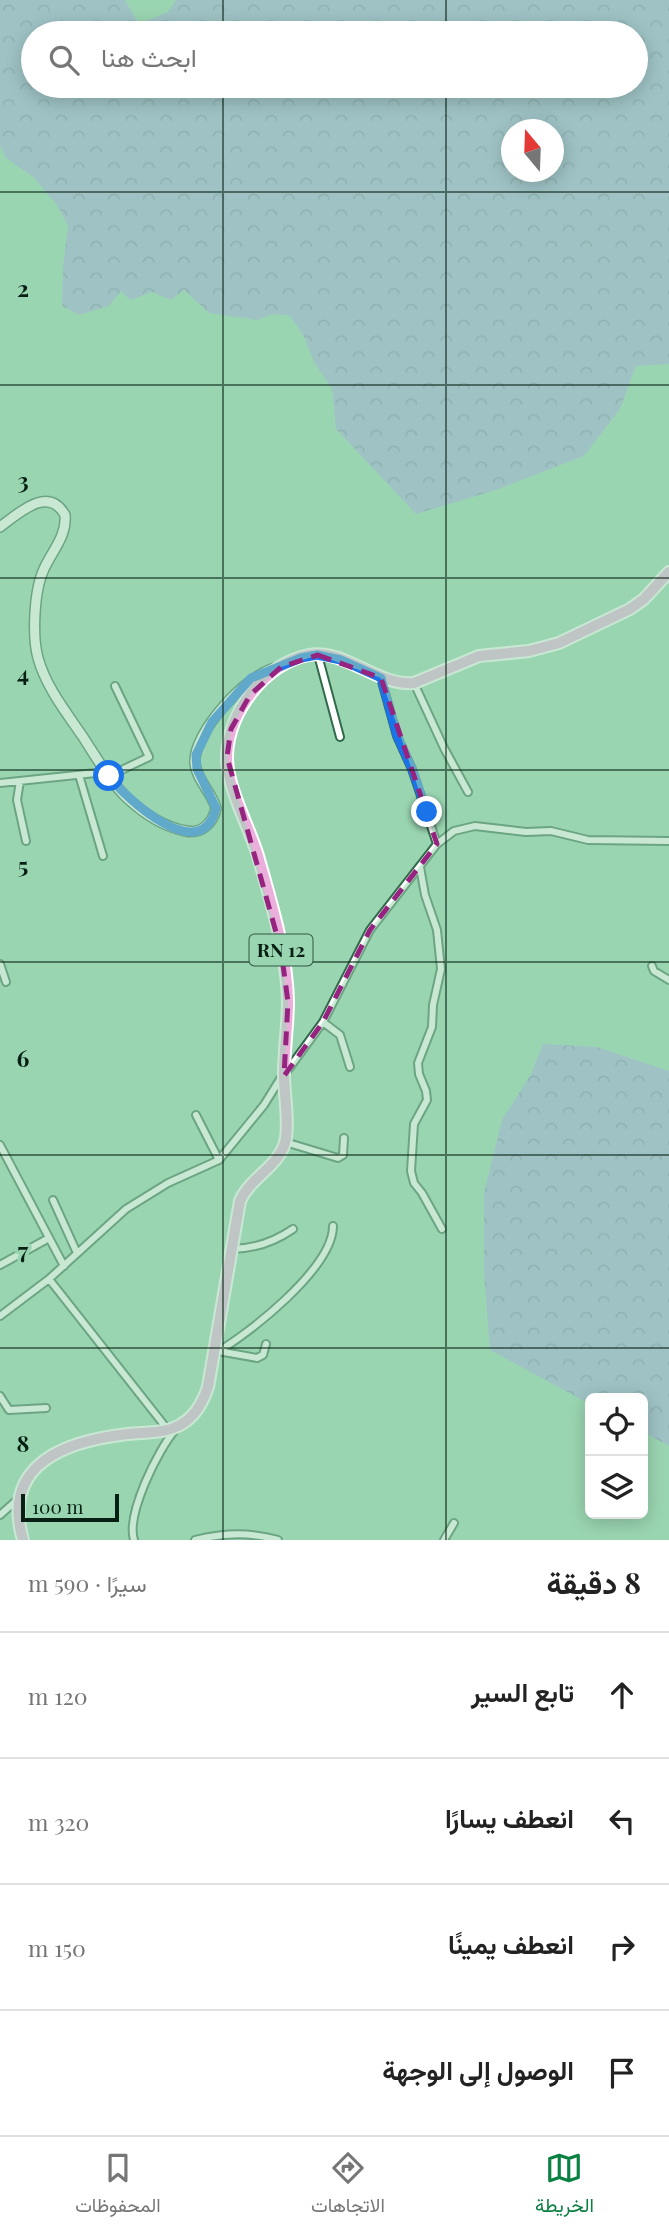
<!DOCTYPE html>
<html lang="ar">
<meta charset="utf-8">
<style>
body{margin:0;font-family:"Playfair Display",Vazirmatn,serif;background:#f6f6f6;color:#222;direction:rtl}
.controls{position:absolute;right:21px;bottom:21px;display:grid;overflow:hidden;border-radius:10px;box-shadow:0 4px 18px #0003}
.controls button{width:63px;height:63px;display:grid;place-items:center;padding:0;border:0;border-bottom:2px solid #e0e0e0;background:#fff;color:#222;font:35px sans-serif}
.compass{position:absolute;left:501px;top:119px;width:63px;height:63px;border-radius:50%;background:#fff;box-shadow:0 4px 18px #0003;rotate:341deg}
.scale{position:absolute;left:21px;bottom:18px;width:98px;box-sizing:border-box;padding-left:7px;border:4px solid #072013;border-top:0;font-size:19px;line-height:24px;white-space:nowrap;color:#072013;-webkit-text-stroke:5px #9ad5b1;paint-order:stroke}
.stop{position:absolute;width:21px;height:21px;margin:-16px;border:5px solid #1a73e8;border-radius:50%;background:#fff}
.stop.end{background:#1a73e8;border-color:#fff;box-shadow:0 2px 7px #0008}
.list{margin:0;padding:0;list-style:none}
h2{display:flex;justify-content:space-between;align-items:center;height:91px;margin:0;padding:0 28px;font-size:30px}
h2 small{font-size:23px;font-weight:400;color:#767676}
.list li{display:grid;grid-template-columns:46px 1fr auto;gap:21px;align-items:center;box-sizing:border-box;height:126px;padding:0 28px;border-top:2px solid #e0e0e0}
.list b{display:block;font-size:26px;white-space:nowrap}
.list em{font-size:23px;font-style:normal;color:#767676}
.icon{flex:none;width:38px;height:38px;fill:none;stroke:currentColor;stroke-width:2;stroke-linecap:round;stroke-linejoin:round}
.map{position:relative;flex:none;width:669px;height:1540px;overflow:hidden;direction:ltr}
.search{position:absolute;background:#fff;box-shadow:0 4px 18px #0003;left:21px;right:21px;top:21px;height:77px;display:flex;align-items:center;gap:18px;box-sizing:border-box;padding:0 24px;border-radius:38px;color:#767676;font-size:26px}
.sheet{height:595px;background:#fff}
nav{display:flex;justify-content:space-around;align-items:center;box-sizing:border-box;height:98px;border-top:2px solid #e0e0e0;background:#fff;font-size:19px;color:#767676}
nav a{display:grid;justify-items:center;gap:4px}
nav .on{color:#0b8043}
.map>svg:first-child{display:block}
.forest{fill:url(#forest-crowns);fill-rule:evenodd}
.lines{fill:none;stroke-linecap:round;stroke-linejoin:round}
.minor-casing{stroke:#316a4b;stroke-width:10}
.secondary-casing{stroke:#316a4b;stroke-width:12}
.primary-casing{stroke:#fff;stroke-width:14}
.minor{stroke:#fff;stroke-width:6}
.secondary{stroke:#fff;stroke-width:9}
.primary{stroke:#eaafdb;stroke-width:10}
.route{stroke:#1a73e8;stroke-width:9}
.marked{fill:none;stroke:#972380;stroke-width:5;stroke-dasharray:14 9;stroke-linejoin:round}
.grid{fill:none;stroke:#072013;stroke-width:2;stroke-opacity:0.55}
.labels{text-anchor:middle;stroke-width:7;stroke-linejoin:round;paint-order:stroke}
.shield{fill:#9ad5b1;stroke:#335642;stroke-width:2}
.shield-label{font-size:19px;font-weight:bold;fill:#072013}
.grid-label{font-size:23px;text-anchor:middle;font-weight:bold;fill:#072013;stroke:#9ad5b1;stroke-width:7;stroke-linejoin:round;paint-order:stroke}
</style>
<div class="map">
<svg width="669" height="1540" viewBox="0 0 669 1540">
<defs>
<pattern id="forest-crowns" width="20" height="18" patternUnits="userSpaceOnUse" patternTransform="scale(1.75)"><rect width="20" height="18" fill="#a5adde"/><path d="M2 6a3 3 0 1 1 6 0M12 15a3 3 0 1 1 6 0" fill="none" stroke="#848cb3"/></pattern>
</defs>
<rect width="100%" height="100%" fill="#9ad5b1"/>
<path class="forest" d="M 0,0 L 125,0 L 139,24 L 168,12 L 176,0 L 669,0 L 669,364 L 636,366 L 620,409 L 584,456 L 496,490 L 416,514 L 336,429 L 332,389 L 314,362 L 304,337 L 290,316 L 273,314 L 257,320 L 209,313 L 184,290 L 171,300 L 152,292 L 130,300 L 121,291 L 109,306 L 79,315 L 62,306 L 63,267 L 68,226 L 57,205 L 33,177 L 6,158 L 0,146 ZM 33,33 L 636,33 L 636,86 L 33,86 ZM 512,130 L 554,130 L 554,172 L 512,172 Z
M 543,1044 L 597,1047 L 669,1071 L 669,1446 L 643,1432 L 643,1398 L 590,1398 L 590,1404 L 490,1350 L 484,1273 L 484,1192 L 502,1120 L 531,1074 Z"/>
<g class="lines">
<defs>
<path id="minor" d="M 318,655 L 340,737
M 381,678 L 397,736 L 412,769 L 437,844
M 414,683 L 444,748 L 468,792
M 79,775 L 103,856
M 109,776 L 149,757 L 115,686
M 20,781 L 17,800 L 26,841
M 0,783 L 105,772
M 420,867 L 425,895 L 437,930 L 441,969 L 433,1005 L 432,1027 L 418,1063 L 419,1074 L 426,1091 L 427,1100 L 414,1124 L 411,1171 L 414,1183 L 422,1193 L 442,1229
M 0,964 L 6,982
M 652,966 L 654,971 L 669,980
M 323,1022 L 340,1035 L 350,1067
M 285,1074 L 323,1022 L 370,930 L 437,844 L 454,831 L 475,826 L 526,832 L 551,831 L 588,840 L 669,841
M 196,1115 L 219,1160
M 285,1142 L 338,1158 L 343,1155 L 344,1138
M 0,1145 L 64,1266
M 53,1200 L 77,1253
M 231,1249 C 254,1249 274,1242 293,1229
M 0,1265 L 49,1238
M 49,1279 L 168,1430
M 0,1316 L 49,1279 L 126,1209 L 168,1183 L 219,1160 L 264,1105 L 282,1076
M 218,1351 L 257,1358 L 263,1355 L 266,1344
M 214,1354 C 249,1334 333,1268 333,1226
M 0,1396 L 9,1410 L 46,1408
M 0,1515 L 17,1500
M 134,1540 C 126,1514 158,1450 175,1430
M 195,1540 C 223,1533 251,1532 278,1540
M 444,1540 L 454,1523"/>
<path id="secondary" d="M 0,527 C 19,513 48,485 65,515 C 67,536 52,551 44,569 C 34,590 32,636 38,658 C 46,687 66,712 83,737 C 96,757 109,780 126,797 C 143,813 164,827 186,831 C 202,834 213,823 216,808 C 212,793 197,780 195,764 C 192,733 247,674 276,668"/>
<path id="primary" d="M 23,1540 C 1,1464 65,1441 128,1434 C 145,1432 164,1434 180,1425 C 195,1417 203,1402 208,1387 L 240,1201 C 250,1177 282,1165 286,1138 C 289,1117 284,1095 284,1075 C 284,1050 288,1025 288,1001 C 287,953 271,902 258,856 C 249,826 226,786 227,755 C 229,712 264,664 309,655 C 346,649 376,686 414,683 L 479,656 L 529,651 L 559,643 L 630,609 L 644,599 L 669,572"/>
</defs>
<use href="#minor" class="minor-casing"/>
<use href="#secondary" class="secondary-casing"/>
<use href="#primary" class="primary-casing"/>
<use href="#minor" class="minor"/>
<use href="#secondary" class="secondary"/>
<use href="#primary" class="primary"/>
</g>
<g class="lines">
<path class="route" d="M 109,776 C 126,799 202,868 216,808 L 197,769 L 196,755 L 212,722 L 251,678 L 301,658 L 317,655 L 341,660 L 381,678 L 397,736 L 412,769 L 427,812"/>
</g>
<path d="M0 0H669V1540H0ZM 318,655 L 381,678 L 437,844 L 370,930 L 323,1022 L 284,1076 L 288,1002 L 281,950 L 227,757 L 231,729 L 250,695 L 281,667 Z" fill="#9ad5b1" fill-opacity=".55" fill-rule="evenodd"/>
<path class="marked" d="M 318,655 L 381,678 L 437,844 L 370,930 L 323,1022 L 284,1076 L 288,1002 L 281,950 L 227,757 L 231,729 L 250,695 L 281,667 Z"/>
<path class="grid" d="M 223,0 L 223,33M 446,0 L 446,33M 223,86 L 223,1540M 446,86 L 446,1540M 0,192 L 669,192M 0,385 L 669,385M 0,578 L 669,578M 0,770 L 669,770M 0,962 L 669,962M 0,1155 L 669,1155M 0,1348 L 669,1348"/>
<g class="labels">
<rect class="shield" x="249.5" y="934.5" width="63" height="31" rx="5"/>
<g class="shield-label">
<text x="281" y="957">RN 12</text>
</g>
</g>
<g class="grid-label">
<text x="23" y="297">2</text>
<text x="23" y="489">3</text>
<text x="23" y="682">4</text>
<text x="23" y="874">5</text>
<text x="23" y="1067">6</text>
<text x="23" y="1259">7</text>
<text x="23" y="1452">8</text>
</g>
</svg>
<div class="controls">
<button><svg class="icon" aria-label="locate" viewBox="0 0 24 24"><circle cx="12" cy="12" r="6"/><path d="M12 2v4M12 18v4M2 12h4M18 12h4"/></svg></button>
<button><svg class="icon" aria-label="layers" viewBox="0 0 24 24"><path d="M12 4l9 5-9 5-9-5zM3 14l9 5 9-5"/></svg></button>
</div>
<svg class="compass" viewBox="-18 -18 36 36"><path d="M0-13l5 13h-10z" fill="#e53935"/><path d="M0 13l5-13h-10z" fill="#767676"/></svg>
<div class="scale">100 m</div>
<div class="stop" style="left:109px;top:776px"></div>
<div class="stop end" style="left:427px;top:812px"></div>
<div class="search"><svg class="icon" aria-label="search" viewBox="0 0 24 24"><circle cx="10" cy="10" r="6"/><path d="M15 15l6 6"/></svg>ابحث هنا</div>
</div>
<section class="sheet">
<h2>8 دقيقة<small>سيرًا · 590 m</small></h2>
<ul class="list">
<li><svg class="icon" aria-label="ahead" viewBox="0 0 24 24"><path d="M12 20V5M6 11l6-6 6 6"/></svg><div><b>تابع السير</b></div><em>120 m</em></li>
<li><svg class="icon" aria-label="left" viewBox="0 0 24 24"><path d="M17 20v-9H6M10 6l-5 5 5 5"/></svg><div><b>انعطف يسارًا</b></div><em>320 m</em></li>
<li><svg class="icon" aria-label="right" viewBox="0 0 24 24"><path d="M7 20v-9h11M14 6l5 5-5 5"/></svg><div><b>انعطف يمينًا</b></div><em>150 m</em></li>
<li><svg class="icon" aria-label="arrive" viewBox="0 0 24 24"><path d="M6 21V4h12l-3 4 3 4H6"/></svg><div><b>الوصول إلى الوجهة</b></div></li>
</ul>
</section>
<nav>
<a class="on"><svg class="icon" aria-label="map" viewBox="0 0 24 24"><path d="M3 6l6-2 6 2 6-2v14l-6 2-6-2-6 2zM9 4v14M15 6v14"/></svg>الخريطة</a>
<a><svg class="icon" aria-label="directions" viewBox="0 0 24 24"><path d="M12 3l9 9-9 9-9-9zM9 14v-3h6M13 9l2 2-2 2"/></svg>الاتجاهات</a>
<a><svg class="icon" aria-label="saved" viewBox="0 0 24 24"><path d="M7 4h10v16l-5-4-5 4z"/></svg>المحفوظات</a>
</nav>
